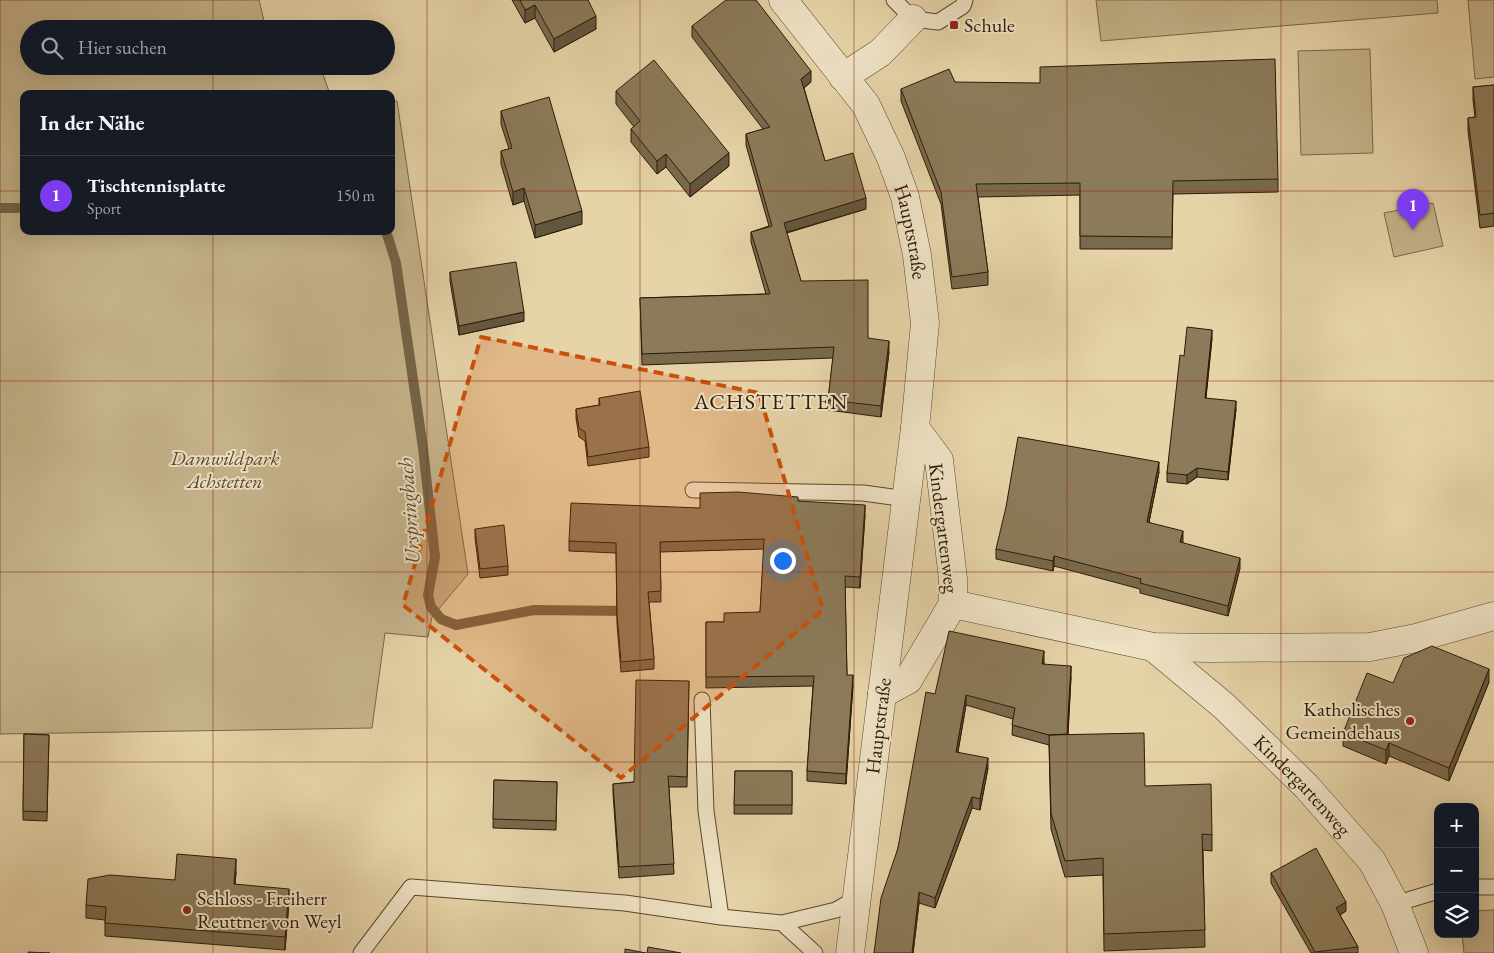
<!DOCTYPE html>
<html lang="de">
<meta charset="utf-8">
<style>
body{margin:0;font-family:"EB Garamond",serif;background:#242831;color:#f1f3f6}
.controls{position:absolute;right:15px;bottom:15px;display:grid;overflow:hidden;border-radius:10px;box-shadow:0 5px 20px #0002}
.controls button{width:45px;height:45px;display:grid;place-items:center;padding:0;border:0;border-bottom:1px solid #363941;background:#171b24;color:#f1f3f6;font:25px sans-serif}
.you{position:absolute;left:782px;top:560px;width:18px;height:18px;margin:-12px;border:4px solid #fff;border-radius:50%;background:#1a73e8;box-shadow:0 0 0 8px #1a73e833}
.badge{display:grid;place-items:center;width:32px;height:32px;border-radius:50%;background:#7c3aed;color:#fff;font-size:16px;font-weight:700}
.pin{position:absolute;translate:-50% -41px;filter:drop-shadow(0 1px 2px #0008)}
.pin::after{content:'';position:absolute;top:26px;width:18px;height:15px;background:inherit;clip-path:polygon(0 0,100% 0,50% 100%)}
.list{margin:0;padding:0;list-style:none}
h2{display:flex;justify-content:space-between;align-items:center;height:65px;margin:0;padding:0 20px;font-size:21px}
h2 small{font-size:16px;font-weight:400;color:#9ea1a6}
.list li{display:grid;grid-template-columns:32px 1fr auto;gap:15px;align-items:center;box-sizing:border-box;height:80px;padding:0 20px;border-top:1px solid #363941}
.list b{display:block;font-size:19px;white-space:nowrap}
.list p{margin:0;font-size:16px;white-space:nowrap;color:#9ea1a6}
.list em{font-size:16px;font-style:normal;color:#9ea1a6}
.icon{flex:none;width:28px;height:28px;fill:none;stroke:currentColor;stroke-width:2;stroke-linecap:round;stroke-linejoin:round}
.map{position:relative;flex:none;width:1494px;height:953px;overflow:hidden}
.search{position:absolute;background:#171b24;box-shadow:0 5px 20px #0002;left:20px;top:20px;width:375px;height:55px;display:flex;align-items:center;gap:12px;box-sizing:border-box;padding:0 18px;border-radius:28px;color:#9ea1a6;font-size:19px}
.panel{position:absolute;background:#171b24;box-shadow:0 5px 20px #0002;left:20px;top:90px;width:375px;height:145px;border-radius:10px}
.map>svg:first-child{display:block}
.green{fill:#c6b48c;stroke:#786749}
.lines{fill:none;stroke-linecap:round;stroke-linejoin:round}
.stream{stroke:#746446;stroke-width:10}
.service-casing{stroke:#59482e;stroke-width:17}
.minor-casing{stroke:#59482e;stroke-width:29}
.tertiary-casing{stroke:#59482e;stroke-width:29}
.service{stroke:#efe3c6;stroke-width:15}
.minor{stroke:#efe3c6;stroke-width:28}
.tertiary{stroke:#efe3c6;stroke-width:28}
.wall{fill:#786a4d;stroke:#2a1a06}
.shaded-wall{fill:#62563f;stroke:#2a1a06}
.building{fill:#8c7b5a;stroke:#2a1a06}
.marked{fill:#cc500b;fill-opacity:0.2;stroke:#cc500b;stroke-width:4;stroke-dasharray:10 6;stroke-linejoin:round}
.grid{fill:none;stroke:#8f2418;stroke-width:1;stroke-opacity:0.55}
.poi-dot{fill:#8f2418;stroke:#efe3c6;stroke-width:2}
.labels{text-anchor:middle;stroke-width:4;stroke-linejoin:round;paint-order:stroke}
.poi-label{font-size:20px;fill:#2a1a06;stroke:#efe3c6;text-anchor:start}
.street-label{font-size:20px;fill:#2a1a06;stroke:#efe3c6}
.park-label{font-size:20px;font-style:italic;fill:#59482e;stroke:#efe3c6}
.water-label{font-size:21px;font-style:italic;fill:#5c4b31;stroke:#efe3c6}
.quarter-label{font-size:22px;letter-spacing:1px;fill:#2a1a06;stroke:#efe3c6}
</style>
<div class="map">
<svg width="1494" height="953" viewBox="0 0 1494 953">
<rect width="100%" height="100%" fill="#e6d4a8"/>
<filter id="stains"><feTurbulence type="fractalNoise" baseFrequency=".004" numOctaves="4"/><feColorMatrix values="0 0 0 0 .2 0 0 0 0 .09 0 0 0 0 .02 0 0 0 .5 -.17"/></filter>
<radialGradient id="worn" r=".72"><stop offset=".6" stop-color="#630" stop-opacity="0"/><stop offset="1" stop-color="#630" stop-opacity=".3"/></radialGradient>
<path class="green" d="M 0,0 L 259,0 L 266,29 L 29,29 L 29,66 L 320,66 L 330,94 L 24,94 L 24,231 L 391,231 L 391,101 L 397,101 L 468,574 L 432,617 L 428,637 L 385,633 L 372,728 L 0,734 Z
M 1096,0 L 1437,0 L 1438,13 L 1101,41 Z
M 1468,0 L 1494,0 L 1494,77 L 1475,79 Z
M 1370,49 L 1373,153 L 1301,155 L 1298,51 Z
M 1433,203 L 1443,246 L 1394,257 L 1384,213 Z
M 1494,910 L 1494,953 L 1464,953 L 1462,934 L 1475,934 L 1475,911 Z"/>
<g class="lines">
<path class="stream" d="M 0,208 L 24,208
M 386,231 L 396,263 L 423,448 L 435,557 L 428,595 L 431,607 L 441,619 L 456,625 L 534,610 L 630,611"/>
<defs>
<path id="service" d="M 894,0 L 913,19 L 938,22 L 963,6 L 965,0
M 693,490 L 863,493 L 907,499
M 702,700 L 706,811 L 721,917
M 1475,887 L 1494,887
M 1395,904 L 1438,891
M 782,923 L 836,910 L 857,898
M 361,953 L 411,887 L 625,903 L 721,917 L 782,923 L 815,953"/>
<g id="minor">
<path d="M 843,77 L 880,53 L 913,19"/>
<path d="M 953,604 L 1153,647 L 1211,648 L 1370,647 L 1416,638 L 1494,616"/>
<path id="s1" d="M 1153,647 L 1224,706 L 1306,786 L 1372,861 L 1395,904 L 1414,953"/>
<path d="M 882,694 L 908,680 L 953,604 L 953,579 L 939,460 L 915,428"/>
</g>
<g id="tertiary">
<path id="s2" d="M 783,0 L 866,105 L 891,158 L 905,197 L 917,255 L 925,323 L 915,428 L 850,953"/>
</g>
</defs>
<use href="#service" class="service-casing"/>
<use href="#minor" class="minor-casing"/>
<use href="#tertiary" class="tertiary-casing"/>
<use href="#service" class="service"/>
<use href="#minor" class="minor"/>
<use href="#tertiary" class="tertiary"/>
</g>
<path class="wall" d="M 512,0 L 588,0 L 596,29 L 554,52 L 535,18 L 525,23 Z
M 692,26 L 811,82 L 804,88 L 825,161 L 866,209 L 787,233 L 801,281 L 868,338 L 889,352 L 881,417 L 828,410 L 828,400 L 833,358 L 642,365 L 640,298 L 766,294 L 751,242 L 751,232 L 769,226 L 746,145 L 746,134 L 763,129 L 692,37 Z
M 955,82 L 1278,179 L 1278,192 L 1173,194 L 1172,249 L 1080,249 L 1080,195 L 978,197 L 988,272 L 988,285 L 952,289 L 941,204 L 901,101 L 901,89 Z
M 1494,85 L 1494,226 L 1480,228 L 1468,131 L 1468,118 L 1475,117 L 1473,100 L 1473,87 Z
M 616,91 L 729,166 L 690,197 L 666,167 L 657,174 L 631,142 L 631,129 L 634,127 L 616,104 Z
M 501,111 L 582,224 L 535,238 L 524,201 L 513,205 L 501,164 L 501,151 L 509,149 L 501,124 Z
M 450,272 L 524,321 L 459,335 L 450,281 Z
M 1212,338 L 1206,398 L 1236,409 L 1228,480 L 1197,477 L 1187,484 L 1167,482 L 1167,473 L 1184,356 Z
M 599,398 L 649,447 L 649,457 L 588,466 L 585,441 L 579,437 L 576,418 L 576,409 L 599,405 Z
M 1159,472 L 1149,522 L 1183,541 L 1182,543 L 1240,568 L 1228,616 L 1140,593 L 1140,589 L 1054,566 L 1053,571 L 996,559 L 996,549 Z
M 798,501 L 865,515 L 860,588 L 845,587 L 847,675 L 853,685 L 846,784 L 807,781 L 807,771 L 813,686 L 706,688 L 706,622 L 724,622 L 760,612 L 764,549 L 660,552 L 661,602 L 649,602 L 654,659 L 654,669 L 621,672 L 617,624 L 616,553 L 569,551 L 569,541 Z
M 475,529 L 508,566 L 508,575 L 480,578 L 475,538 Z
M 1044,662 L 1044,665 L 1071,677 L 1068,734 L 1145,786 L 1212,835 L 1212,851 L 1203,850 L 1205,947 L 1104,951 L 1103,875 L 1065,877 L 1051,829 L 1049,745 L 1012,735 L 1013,719 L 966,705 L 958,752 L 988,768 L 980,810 L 972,808 L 935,908 L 919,903 L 913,953 L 874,953 L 898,848 L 935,694 Z
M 689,681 L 687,787 L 669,787 L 674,874 L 619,878 L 613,794 L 613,784 L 634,782 Z
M 1489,682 L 1449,781 L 1389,756 L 1386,764 L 1343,746 L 1343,733 L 1393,683 Z
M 24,734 L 49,735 L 47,821 L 23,820 Z
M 735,771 L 792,771 L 792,814 L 734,814 Z
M 494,780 L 557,782 L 556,830 L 493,828 Z
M 236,872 L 235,884 L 289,902 L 285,950 L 105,936 L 105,920 L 86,918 L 86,905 L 175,880 Z
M 1271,873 L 1346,911 L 1340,915 L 1358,947 L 1358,953 L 1311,953 L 1271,883 Z"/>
<path class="shaded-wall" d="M 535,5 L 535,18 L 525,23 L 525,10 Z
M 596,16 L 596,29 L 554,52 L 554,39 Z
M 811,71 L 811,82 L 801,90 L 801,79 Z
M 729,153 L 729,166 L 690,197 L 690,184 Z
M 666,154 L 666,167 L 657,174 L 657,161 Z
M 524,188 L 524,201 L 513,205 L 513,192 Z
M 866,198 L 866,209 L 784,233 L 784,223 Z
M 582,211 L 582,224 L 535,238 L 535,225 Z
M 524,312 L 524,321 L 459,335 L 459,326 Z
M 1212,330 L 1212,338 L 1205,406 L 1205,398 Z
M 889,341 L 889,352 L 881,417 L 881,406 Z
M 1236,401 L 1236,409 L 1228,480 L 1228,472 Z
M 1159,462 L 1159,472 L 1147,532 L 1147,522 Z
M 1197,468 L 1197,477 L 1187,484 L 1187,475 Z
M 865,505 L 865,515 L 860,588 L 860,577 Z
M 1183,531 L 1183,541 L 1180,552 L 1180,542 Z
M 1054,556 L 1054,566 L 1053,571 L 1053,561 Z
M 1240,558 L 1240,568 L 1228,616 L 1228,606 Z
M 1044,651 L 1044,662 L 1042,675 L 1042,664 Z
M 1071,666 L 1071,677 L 1067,750 L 1067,739 Z
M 1489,669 L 1489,682 L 1449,781 L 1449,768 Z
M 853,675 L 853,685 L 846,784 L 846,774 Z
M 966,695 L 966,705 L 956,762 L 956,752 Z
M 1389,743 L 1389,756 L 1386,764 L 1386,750 Z
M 988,758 L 988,768 L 980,810 L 980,799 Z
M 972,797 L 972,808 L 935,908 L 935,898 Z
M 236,859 L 236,872 L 234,897 L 234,884 Z
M 289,889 L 289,902 L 285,950 L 285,937 Z
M 919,892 L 919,903 L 913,953 L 912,953 Z
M 1346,902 L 1346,911 L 1336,917 L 1336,908 Z"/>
<path class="building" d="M 520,0 L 588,0 L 596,16 L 554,39 L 535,5 L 525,10 Z
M 726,0 L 756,0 L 811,71 L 801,79 L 825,161 L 853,153 L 866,198 L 784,223 L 801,281 L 868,280 L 868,338 L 889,341 L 881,406 L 828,400 L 834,347 L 642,354 L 640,298 L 770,294 L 751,232 L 772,226 L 746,134 L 770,127 L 692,26 Z
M 1275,59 L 1278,179 L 1173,181 L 1172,237 L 1080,236 L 1080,183 L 976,184 L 988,272 L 952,277 L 941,192 L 901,89 L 949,69 L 955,82 L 1040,83 L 1040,67 Z
M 654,60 L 729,153 L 690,184 L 666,154 L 657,161 L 631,129 L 640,121 L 616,91 Z
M 1494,85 L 1494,213 L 1480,215 L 1468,118 L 1476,117 L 1473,87 Z
M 549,97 L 582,211 L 535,225 L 524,188 L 513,192 L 501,151 L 512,148 L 501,111 Z
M 516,262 L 524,312 L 459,326 L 450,272 Z
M 1187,327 L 1212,330 L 1205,398 L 1236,401 L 1228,472 L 1197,468 L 1187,475 L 1167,473 L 1180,355 L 1184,356 Z
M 640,391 L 649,447 L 588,457 L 585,432 L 579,428 L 576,409 L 600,405 L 599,398 Z
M 1018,437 L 1159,462 L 1147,522 L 1183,531 L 1180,542 L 1240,558 L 1228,606 L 1140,583 L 1141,579 L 1054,556 L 1053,561 L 996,549 L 1006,507 Z
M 738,492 L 798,497 L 798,501 L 865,505 L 860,577 L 845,576 L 847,675 L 853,675 L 846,774 L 807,771 L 814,676 L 706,677 L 706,622 L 724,622 L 724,613 L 760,612 L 764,539 L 660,542 L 661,591 L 648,592 L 654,659 L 621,662 L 617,614 L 616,543 L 569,541 L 571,503 L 700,508 L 700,493 Z
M 504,525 L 508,566 L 480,569 L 475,529 Z
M 949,631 L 1044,651 L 1042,664 L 1071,666 L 1067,734 L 1049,735 L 1012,725 L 1015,708 L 966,695 L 956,752 L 988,758 L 980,799 L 972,797 L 935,898 L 919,892 L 912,953 L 874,953 L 881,898 L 898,848 L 926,692 L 935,694 Z
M 1432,646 L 1489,669 L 1449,768 L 1389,743 L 1386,750 L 1343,733 L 1367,673 L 1393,683 L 1404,658 Z
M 636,680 L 689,681 L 687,777 L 668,776 L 674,864 L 619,867 L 613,784 L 634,782 Z
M 1144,733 L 1145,786 L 1211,784 L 1212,835 L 1202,834 L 1205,930 L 1104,934 L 1103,858 L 1065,861 L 1051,813 L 1049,735 Z
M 24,734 L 49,735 L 47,812 L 23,811 Z
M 735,771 L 792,771 L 792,805 L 734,805 Z
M 494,780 L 557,782 L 556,821 L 493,819 Z
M 1316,848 L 1346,902 L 1336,908 L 1358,947 L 1315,952 L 1271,873 Z
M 177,854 L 236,859 L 234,884 L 289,889 L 285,937 L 105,923 L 106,907 L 86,905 L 88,879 L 110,875 L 175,880 Z
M 648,947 L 681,953 L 647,953 Z
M 625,949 L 646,953 L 625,953 Z
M 28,952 L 50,953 L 28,953 Z"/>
<path class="marked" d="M 481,337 L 759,393 L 823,610 L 621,778 L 403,605 Z"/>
<path class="grid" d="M 213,0 L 213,29M 427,0 L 427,953M 640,0 L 640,953M 854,0 L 854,953M 1067,0 L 1067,953M 1281,0 L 1281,953M 213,66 L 213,94M 0,191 L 24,191M 391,191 L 1494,191M 213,231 L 213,953M 0,381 L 1494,381M 0,572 L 1494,572M 0,762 L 1494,762"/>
<g class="poi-dot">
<rect x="949" y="20" width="10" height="10" rx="2.5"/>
<circle cx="1410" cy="721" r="5"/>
<circle cx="187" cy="910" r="5"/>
</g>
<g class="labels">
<g class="poi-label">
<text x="964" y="32">Schule</text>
<text x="1400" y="716" text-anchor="end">Katholisches<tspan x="1400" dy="23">Gemeindehaus</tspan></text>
<text x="197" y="905">Schloss - Freiherr<tspan x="197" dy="23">Reuttner von Weyl</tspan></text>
</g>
<g class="street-label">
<text dy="7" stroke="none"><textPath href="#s2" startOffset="269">Hauptstraße</textPath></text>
<text transform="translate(944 528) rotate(83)" y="7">Kindergartenweg</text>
<text transform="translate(878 726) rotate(-83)" y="7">Hauptstraße</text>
<text dy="7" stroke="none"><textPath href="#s1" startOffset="204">Kindergartenweg</textPath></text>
</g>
<g class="park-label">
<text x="225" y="465">Damwildpark<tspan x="225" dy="23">Achstetten</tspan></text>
</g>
<g class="water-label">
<text transform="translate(409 511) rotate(-94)" y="7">Urspringbach</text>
</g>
<g class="quarter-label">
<text x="771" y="409">ACHSTETTEN</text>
</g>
</g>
<rect width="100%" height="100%" filter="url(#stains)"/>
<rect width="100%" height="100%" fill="url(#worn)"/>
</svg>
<div class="controls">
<button>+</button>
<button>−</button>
<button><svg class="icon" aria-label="layers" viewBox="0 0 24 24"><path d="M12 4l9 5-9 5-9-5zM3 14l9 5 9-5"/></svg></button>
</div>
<div class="you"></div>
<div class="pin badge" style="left:1413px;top:230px">1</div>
<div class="search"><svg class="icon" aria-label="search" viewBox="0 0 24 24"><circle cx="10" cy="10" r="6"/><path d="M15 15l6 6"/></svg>Hier suchen</div>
<section class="panel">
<h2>In der Nähe<small></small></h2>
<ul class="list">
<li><span class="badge">1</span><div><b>Tischtennisplatte</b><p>Sport</p></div><em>150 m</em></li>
</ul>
</section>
</div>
